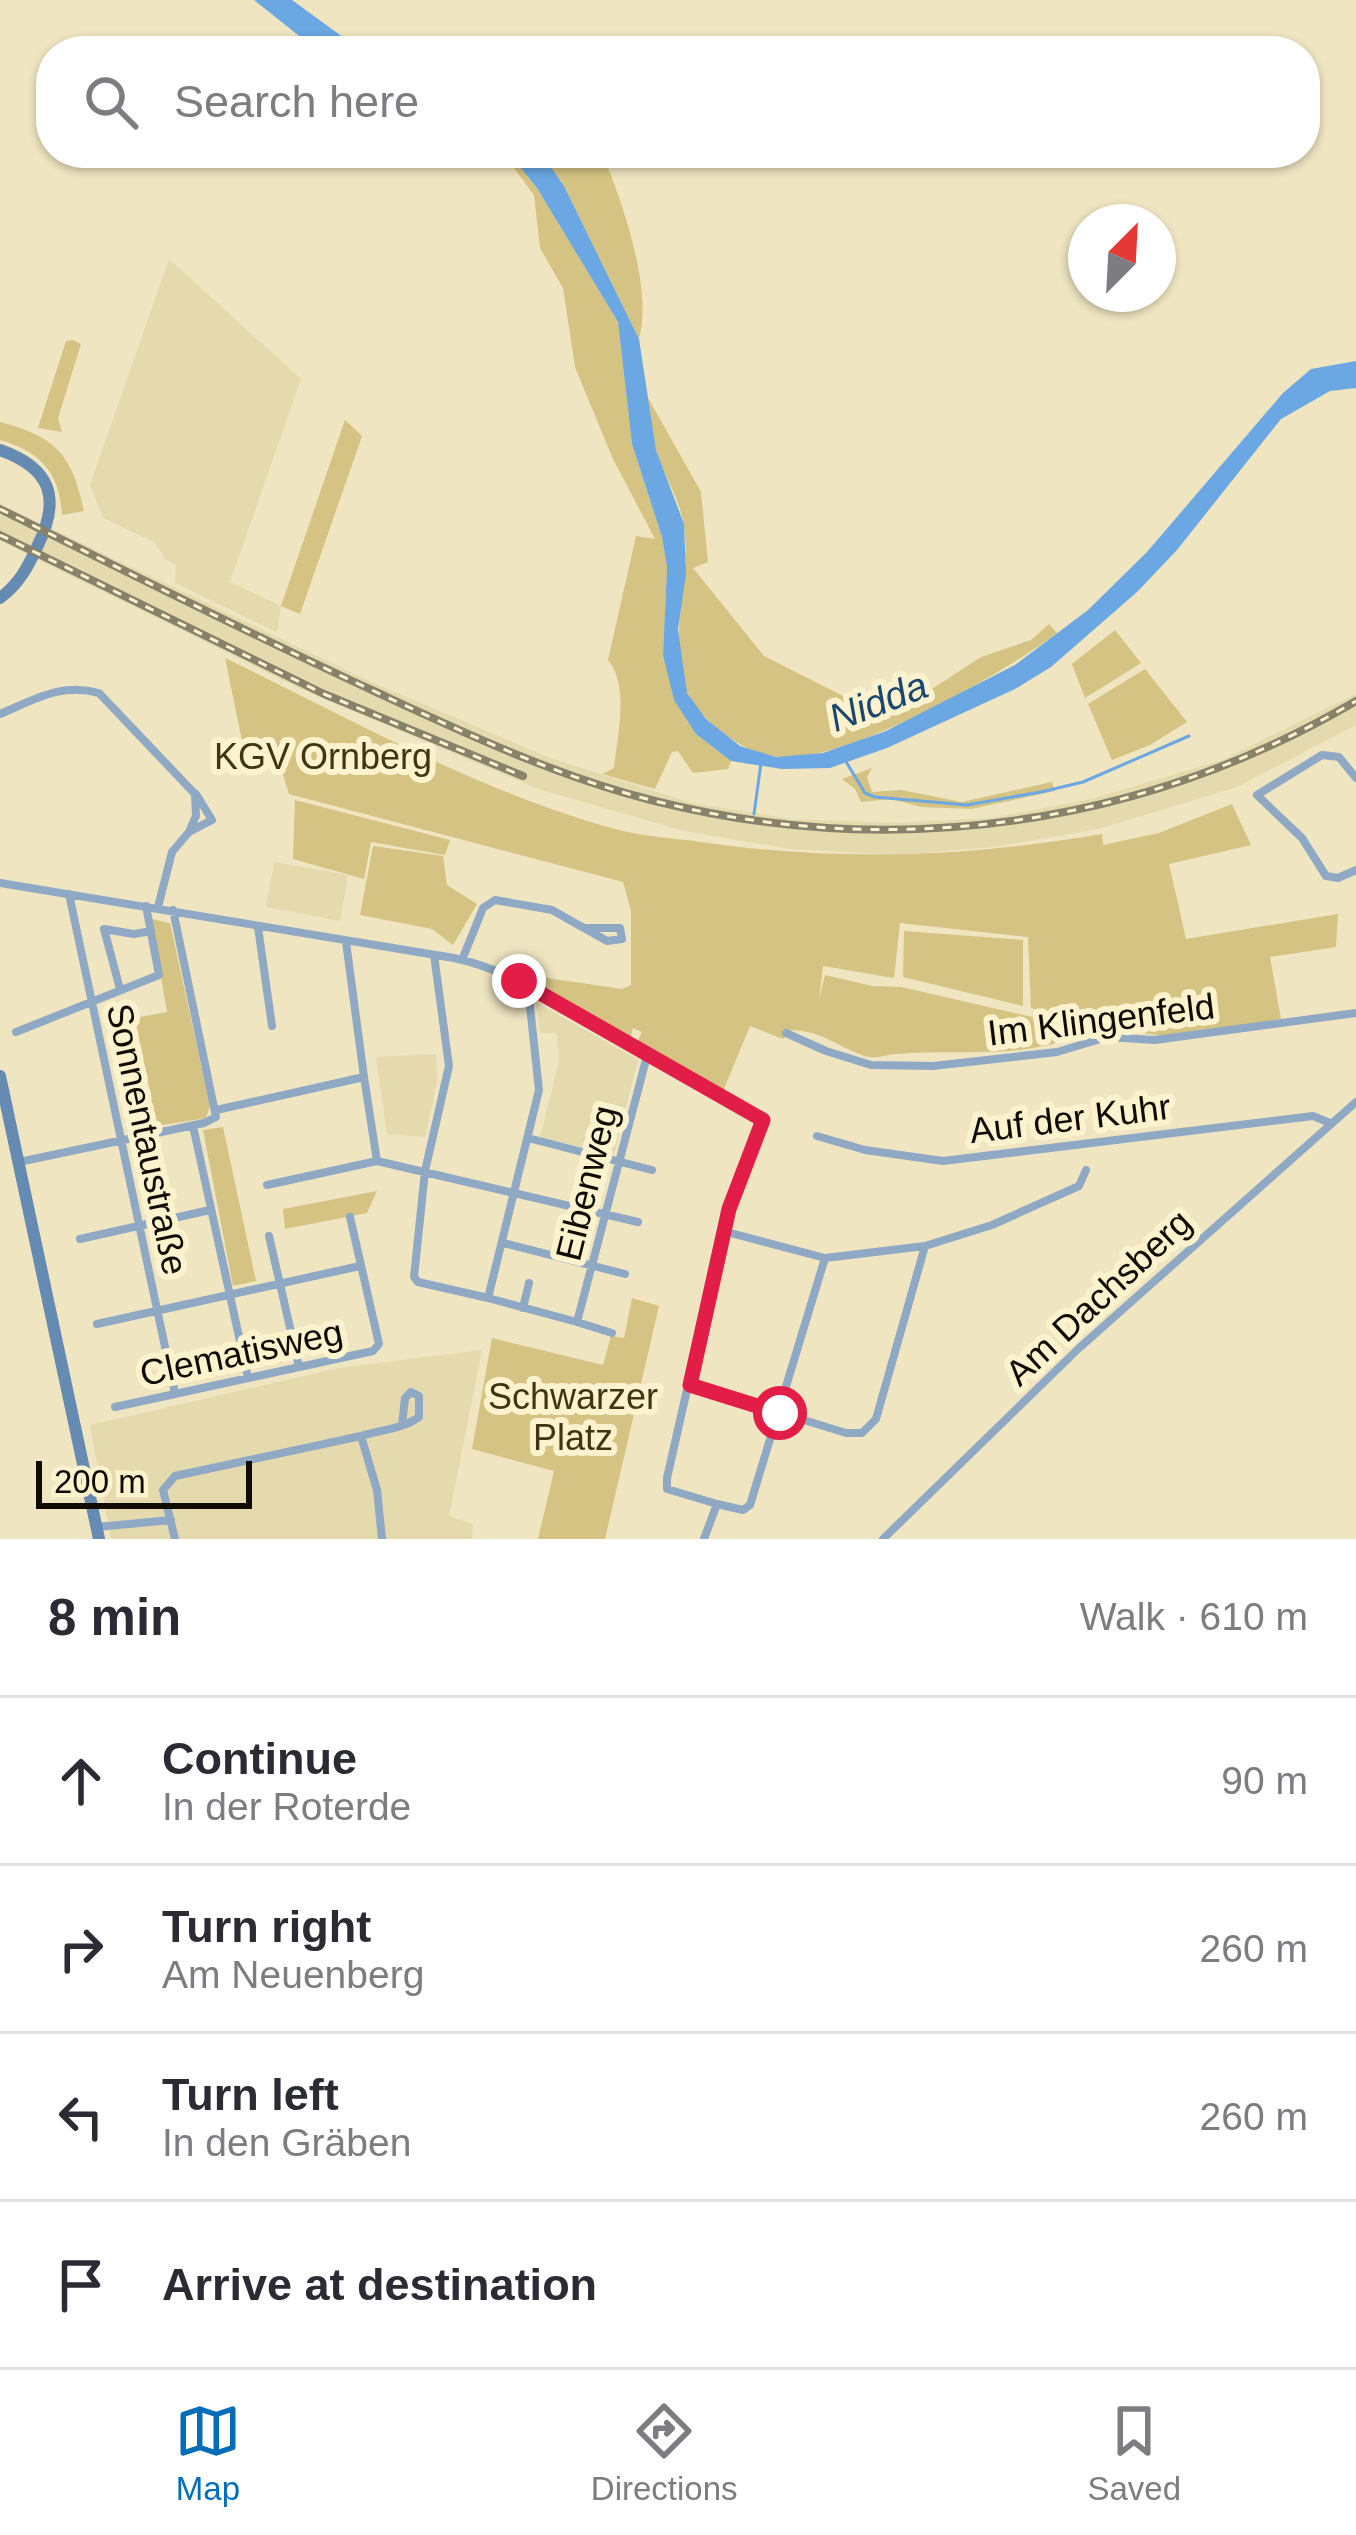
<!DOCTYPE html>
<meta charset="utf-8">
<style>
body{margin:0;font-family:Arial,sans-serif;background:#f7f7f7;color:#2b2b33}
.compass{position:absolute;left:1068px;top:204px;width:108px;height:108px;border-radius:50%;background:#fff;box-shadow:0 3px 9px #0004;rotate:24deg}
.scale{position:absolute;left:36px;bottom:30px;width:216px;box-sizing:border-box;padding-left:12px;border:6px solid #100c02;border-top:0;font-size:33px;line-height:42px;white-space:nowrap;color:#100c02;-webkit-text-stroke:9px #fcf3ce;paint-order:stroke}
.stop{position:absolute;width:36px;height:36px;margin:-27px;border:9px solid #e11d48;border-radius:50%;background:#fff}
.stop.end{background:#e11d48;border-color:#fff;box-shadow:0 3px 12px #0008}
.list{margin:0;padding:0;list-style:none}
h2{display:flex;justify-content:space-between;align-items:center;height:156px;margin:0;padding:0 48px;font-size:51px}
h2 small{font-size:39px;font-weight:400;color:#7c7c81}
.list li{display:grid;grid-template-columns:78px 1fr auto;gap:36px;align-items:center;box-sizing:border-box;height:168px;padding:0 48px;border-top:3px solid #e1e1e2}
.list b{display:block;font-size:45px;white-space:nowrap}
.list p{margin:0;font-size:39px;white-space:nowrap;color:#7c7c81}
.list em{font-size:39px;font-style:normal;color:#7c7c81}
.icon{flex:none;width:66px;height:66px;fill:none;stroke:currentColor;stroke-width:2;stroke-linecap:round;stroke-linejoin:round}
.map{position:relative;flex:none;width:1356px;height:1539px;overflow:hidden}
.search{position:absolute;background:#fff;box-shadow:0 3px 9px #0004;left:36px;right:36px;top:36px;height:132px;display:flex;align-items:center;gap:30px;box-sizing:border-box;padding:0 42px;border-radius:48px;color:#7c7c81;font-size:45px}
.sheet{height:828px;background:#fff}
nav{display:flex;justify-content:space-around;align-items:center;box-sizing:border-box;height:168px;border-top:3px solid #e1e1e2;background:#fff;font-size:33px;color:#7c7c81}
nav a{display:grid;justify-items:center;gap:6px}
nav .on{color:#036db8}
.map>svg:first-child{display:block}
.built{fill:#e5d9ae}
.green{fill:#d4c382}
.water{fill:#6ba7e3}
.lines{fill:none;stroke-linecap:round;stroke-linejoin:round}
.stream{stroke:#6ba7e3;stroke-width:3}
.street{stroke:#8fa9c4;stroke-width:8}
.secondary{stroke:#658bb2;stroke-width:12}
.rail-casing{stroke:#89826a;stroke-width:8}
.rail{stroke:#fcf3ce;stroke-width:3;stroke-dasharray:9;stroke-linecap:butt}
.route{stroke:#e11d48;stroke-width:15}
.labels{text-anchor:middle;stroke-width:12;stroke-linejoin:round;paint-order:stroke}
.park-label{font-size:36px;fill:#3f3611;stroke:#fcf3ce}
.street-label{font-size:36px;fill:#100c02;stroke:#fcf3ce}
.water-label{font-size:39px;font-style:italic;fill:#1b466e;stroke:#fcf3ce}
</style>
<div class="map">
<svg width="1356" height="1539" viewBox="0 0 1356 1539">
<rect width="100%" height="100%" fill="#efe5c1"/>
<path class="built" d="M 169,259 L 301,379 L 230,582 L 281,606 L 277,632 L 175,583 L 176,565 L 166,560 L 154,542 L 103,518 L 90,485 Z
M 0,504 L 369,681 L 548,757 L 691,803 L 792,819 L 895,823 L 991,818 L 1092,799 L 1222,760 L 1356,694 L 1356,725 L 1237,787 L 1098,829 L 994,847 L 896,855 L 791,849 L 684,831 L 538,789 L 299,688 L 0,541 Z
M 274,862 L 348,875 L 340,921 L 266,907 Z
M 536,1002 L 638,1060 L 614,1155 L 540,1137 L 559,1062 L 557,1033 L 540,1033 Z
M 436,1054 L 437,1082 L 425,1137 L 387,1134 L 376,1057 Z
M 482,1350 L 449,1516 L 473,1524 L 472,1539 L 111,1539 L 90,1425 L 339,1368 Z"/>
<path class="green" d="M 495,153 L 509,153 L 537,188 L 618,322 L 632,444 L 662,537 L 667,567 L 663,655 L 696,734 L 731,761 L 728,769 L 693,773 L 678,751 L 672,752 L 655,789 L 602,774 L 614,768 C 617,737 630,686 608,660 L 636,536 L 655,539 L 613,459 L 575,367 L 563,288 L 540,248 L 534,195 L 509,161 Z
M 541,153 L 602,153 C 622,200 653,289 639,339 L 564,186 Z
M 73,340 L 81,344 L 58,418 L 62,432 L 38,428 L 66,341 Z
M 647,396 L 701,492 L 708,562 L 693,568 L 764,656 L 845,697 L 923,695 L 981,657 L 1031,640 L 1049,624 L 1057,633 C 1006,672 842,766 778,757 C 756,754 738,745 721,731 C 707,720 692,706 686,690 C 667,637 692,581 684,527 C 681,501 664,476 656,450 C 652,433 650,414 647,396 Z
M 345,420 L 362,436 L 300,614 L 281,606 Z
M 0,422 C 57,437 72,455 84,511 L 62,515 C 60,473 40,451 0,440 Z
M 1115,630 L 1141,663 L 1085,698 L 1072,664 Z
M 225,658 C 352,720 481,793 619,830 C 646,837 674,838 701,842 C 839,862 965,857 1102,834 L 1103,845 L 1159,833 L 1232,804 L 1251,845 L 1169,864 L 1186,939 L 1338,914 L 1336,947 L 1270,957 L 1281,1019 L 1169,1037 L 1116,1029 L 1031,1008 L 1028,937 L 900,923 L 894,978 L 823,966 L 819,1000 L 825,975 L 872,986 L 901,987 L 1089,1030 C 1026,1062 964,1048 897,1054 C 887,1054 878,1059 869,1057 C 839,1049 825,1031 791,1030 L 783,1039 L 750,1026 L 723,1091 L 637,1042 L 642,1032 L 633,1028 L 630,1039 L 537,984 L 540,977 L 622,989 L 631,985 L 631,911 L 623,882 L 289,794 L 281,768 L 246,760 Z
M 1145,669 L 1187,722 L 1150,745 L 1112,760 L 1088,704 Z
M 872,768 L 867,777 L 872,792 L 901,790 L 962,802 L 1052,782 L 1055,791 L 971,809 L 921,807 L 891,799 L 861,802 L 855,789 L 842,779 Z
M 295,800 L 450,840 L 445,855 L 371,842 L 364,879 L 293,859 Z
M 373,846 L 443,856 L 447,885 L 477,904 L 453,945 L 432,929 L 360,915 Z
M 151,919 L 170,923 L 210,1106 L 206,1118 L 157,1126 L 135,1018 L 167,1012 Z
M 904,931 L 1023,940 L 1023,1006 L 903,977 Z
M 223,1127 L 256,1281 L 233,1286 L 203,1130 Z
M 377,1191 L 367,1213 L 285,1229 L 283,1209 Z
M 632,1298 L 659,1306 L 605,1539 L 538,1539 L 554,1471 L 472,1449 L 492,1338 L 603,1365 L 611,1336 L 624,1338 Z"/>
<path class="water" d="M 254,0 L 292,0 L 362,51 L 318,51 Z
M 509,153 L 541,153 L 564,186 L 639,339 L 656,450 L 684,524 L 686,574 L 678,630 L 687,693 L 706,719 L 740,746 L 776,757 L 823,753 L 886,731 L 1015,665 L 1088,610 L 1147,552 L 1283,393 L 1311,369 L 1356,361 L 1356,388 L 1330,391 L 1281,419 L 1177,550 L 1137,592 L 1051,667 L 1015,689 L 887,748 L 830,768 L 782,769 L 731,761 L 696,734 L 674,700 L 663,655 L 667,567 L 662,537 L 632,444 L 618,322 L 537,188 Z"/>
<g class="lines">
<path class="stream" d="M 845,760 L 865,793 L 875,797 L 967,805 L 1041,792 L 1083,782 L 1189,736
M 754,814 L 761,763"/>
<path class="street" d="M 0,714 C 34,700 62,682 99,693 L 195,794 L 196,816 L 189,832
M 1356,778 L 1339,757 L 1322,755 L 1257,795 L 1302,838 L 1326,876 L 1338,878 L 1356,870
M 0,883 L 454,958 C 533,974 629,1049 702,1088 C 721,1098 757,1106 763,1126 L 723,1231 L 667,1478 L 667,1489 L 717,1504
M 69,894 L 175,1394
M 158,907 L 172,852 L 189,832 L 212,820 L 196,794
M 258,927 L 272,1026
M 434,955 L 449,1066 L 425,1171 L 414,1277 L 418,1282 L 488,1298 L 539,1090 L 528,988
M 462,960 L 483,908 L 495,900 L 552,910 L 607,941 L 622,939 L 620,928 L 586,928
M 120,989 L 104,929 L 134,934 L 151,931
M 16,1032 L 159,975 L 146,906
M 786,1033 L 826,1051 L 871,1065 L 933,1066 L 1057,1052 L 1107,1037 L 1155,1040 L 1356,1013
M 216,1110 L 364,1077 L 346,942
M 193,1126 L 248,1378
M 817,1136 L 865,1150 L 943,1161 L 1313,1116 L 1330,1123
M 528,1138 L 652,1170
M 377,1161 L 638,1222
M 19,1162 L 204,1123 L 216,1117 L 173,910
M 267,1185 L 377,1161 L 364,1077
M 723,1231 L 825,1258 L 925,1246 L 992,1225 L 1079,1186 L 1086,1170
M 269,1236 L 299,1367
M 80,1239 L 210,1210
M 504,1243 L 625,1274
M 488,1298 L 577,1322 L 647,1056
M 523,1308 L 529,1283
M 577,1322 L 612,1333
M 97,1324 L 360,1266
M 690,1385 L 846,1433 L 862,1433 L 876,1419 L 925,1246
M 115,1407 L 373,1351 L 379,1344 L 350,1217
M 361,1436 C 380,1430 403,1429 419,1417 L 419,1396 L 411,1392 L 405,1398 L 402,1425
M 97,1527 L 171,1520
M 175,1539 L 163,1490 L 175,1476 L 361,1436 L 377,1490 L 382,1539
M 704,1539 L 717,1504 L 743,1510 L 750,1505 L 825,1258
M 883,1539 L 1078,1349 L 1356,1102"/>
<path class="secondary" d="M 0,450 C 51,468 61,498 38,545 C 28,567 19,584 0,598
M 0,1076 L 99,1539"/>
<defs>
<path id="rail" d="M 0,509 C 125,571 250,634 376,692 C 467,734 558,777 655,801 C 895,861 1143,826 1356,701
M 0,535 L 324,694 L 523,776"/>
</defs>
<use href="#rail" class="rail-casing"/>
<use href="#rail" class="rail"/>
</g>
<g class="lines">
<path class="route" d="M 519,981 L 763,1120 L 729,1209 L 690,1385 L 780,1413"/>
</g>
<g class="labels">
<g class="park-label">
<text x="323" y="769">KGV Ornberg</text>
<text x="573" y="1409">Schwarzer<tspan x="573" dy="41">Platz</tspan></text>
</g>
<g class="street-label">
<text transform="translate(1101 1019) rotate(-7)" y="13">Im Klingenfeld</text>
<text transform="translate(1070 1118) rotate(-7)" y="13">Auf der Kuhr</text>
<text transform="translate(148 1139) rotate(78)" y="13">Sonnentaustraße</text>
<text transform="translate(586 1183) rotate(-76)" y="13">Eibenweg</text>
<text transform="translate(1098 1297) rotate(-43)" y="13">Am Dachsberg</text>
<text transform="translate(241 1352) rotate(-12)" y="13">Clematisweg</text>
</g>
<g class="water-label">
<text transform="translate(878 701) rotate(-21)" y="14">Nidda</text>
</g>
</g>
</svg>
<svg class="compass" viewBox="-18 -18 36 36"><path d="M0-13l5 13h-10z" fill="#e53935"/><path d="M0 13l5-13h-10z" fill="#7c7c81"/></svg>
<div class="scale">200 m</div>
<div class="stop" style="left:780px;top:1413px"></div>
<div class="stop end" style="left:519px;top:981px"></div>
<div class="search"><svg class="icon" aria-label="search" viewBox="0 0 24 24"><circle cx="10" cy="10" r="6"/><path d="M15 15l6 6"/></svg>Search here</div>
</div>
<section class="sheet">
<h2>8 min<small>Walk · 610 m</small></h2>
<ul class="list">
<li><svg class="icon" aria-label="ahead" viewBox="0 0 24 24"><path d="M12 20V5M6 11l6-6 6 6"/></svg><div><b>Continue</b><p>In der Roterde</p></div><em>90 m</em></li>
<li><svg class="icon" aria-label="right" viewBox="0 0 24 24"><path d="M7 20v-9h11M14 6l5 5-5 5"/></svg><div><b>Turn right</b><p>Am Neuenberg</p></div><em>260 m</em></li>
<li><svg class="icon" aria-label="left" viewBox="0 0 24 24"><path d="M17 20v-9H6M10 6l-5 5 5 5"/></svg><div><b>Turn left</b><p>In den Gräben</p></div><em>260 m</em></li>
<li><svg class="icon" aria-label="arrive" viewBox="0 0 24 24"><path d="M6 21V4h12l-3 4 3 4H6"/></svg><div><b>Arrive at destination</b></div></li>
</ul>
</section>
<nav>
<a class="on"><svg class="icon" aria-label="map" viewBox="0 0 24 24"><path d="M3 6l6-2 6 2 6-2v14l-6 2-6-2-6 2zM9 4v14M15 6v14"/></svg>Map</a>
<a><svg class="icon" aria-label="directions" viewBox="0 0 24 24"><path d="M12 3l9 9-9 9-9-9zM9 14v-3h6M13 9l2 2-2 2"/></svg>Directions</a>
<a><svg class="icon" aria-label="saved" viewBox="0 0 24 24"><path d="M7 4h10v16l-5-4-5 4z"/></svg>Saved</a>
</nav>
